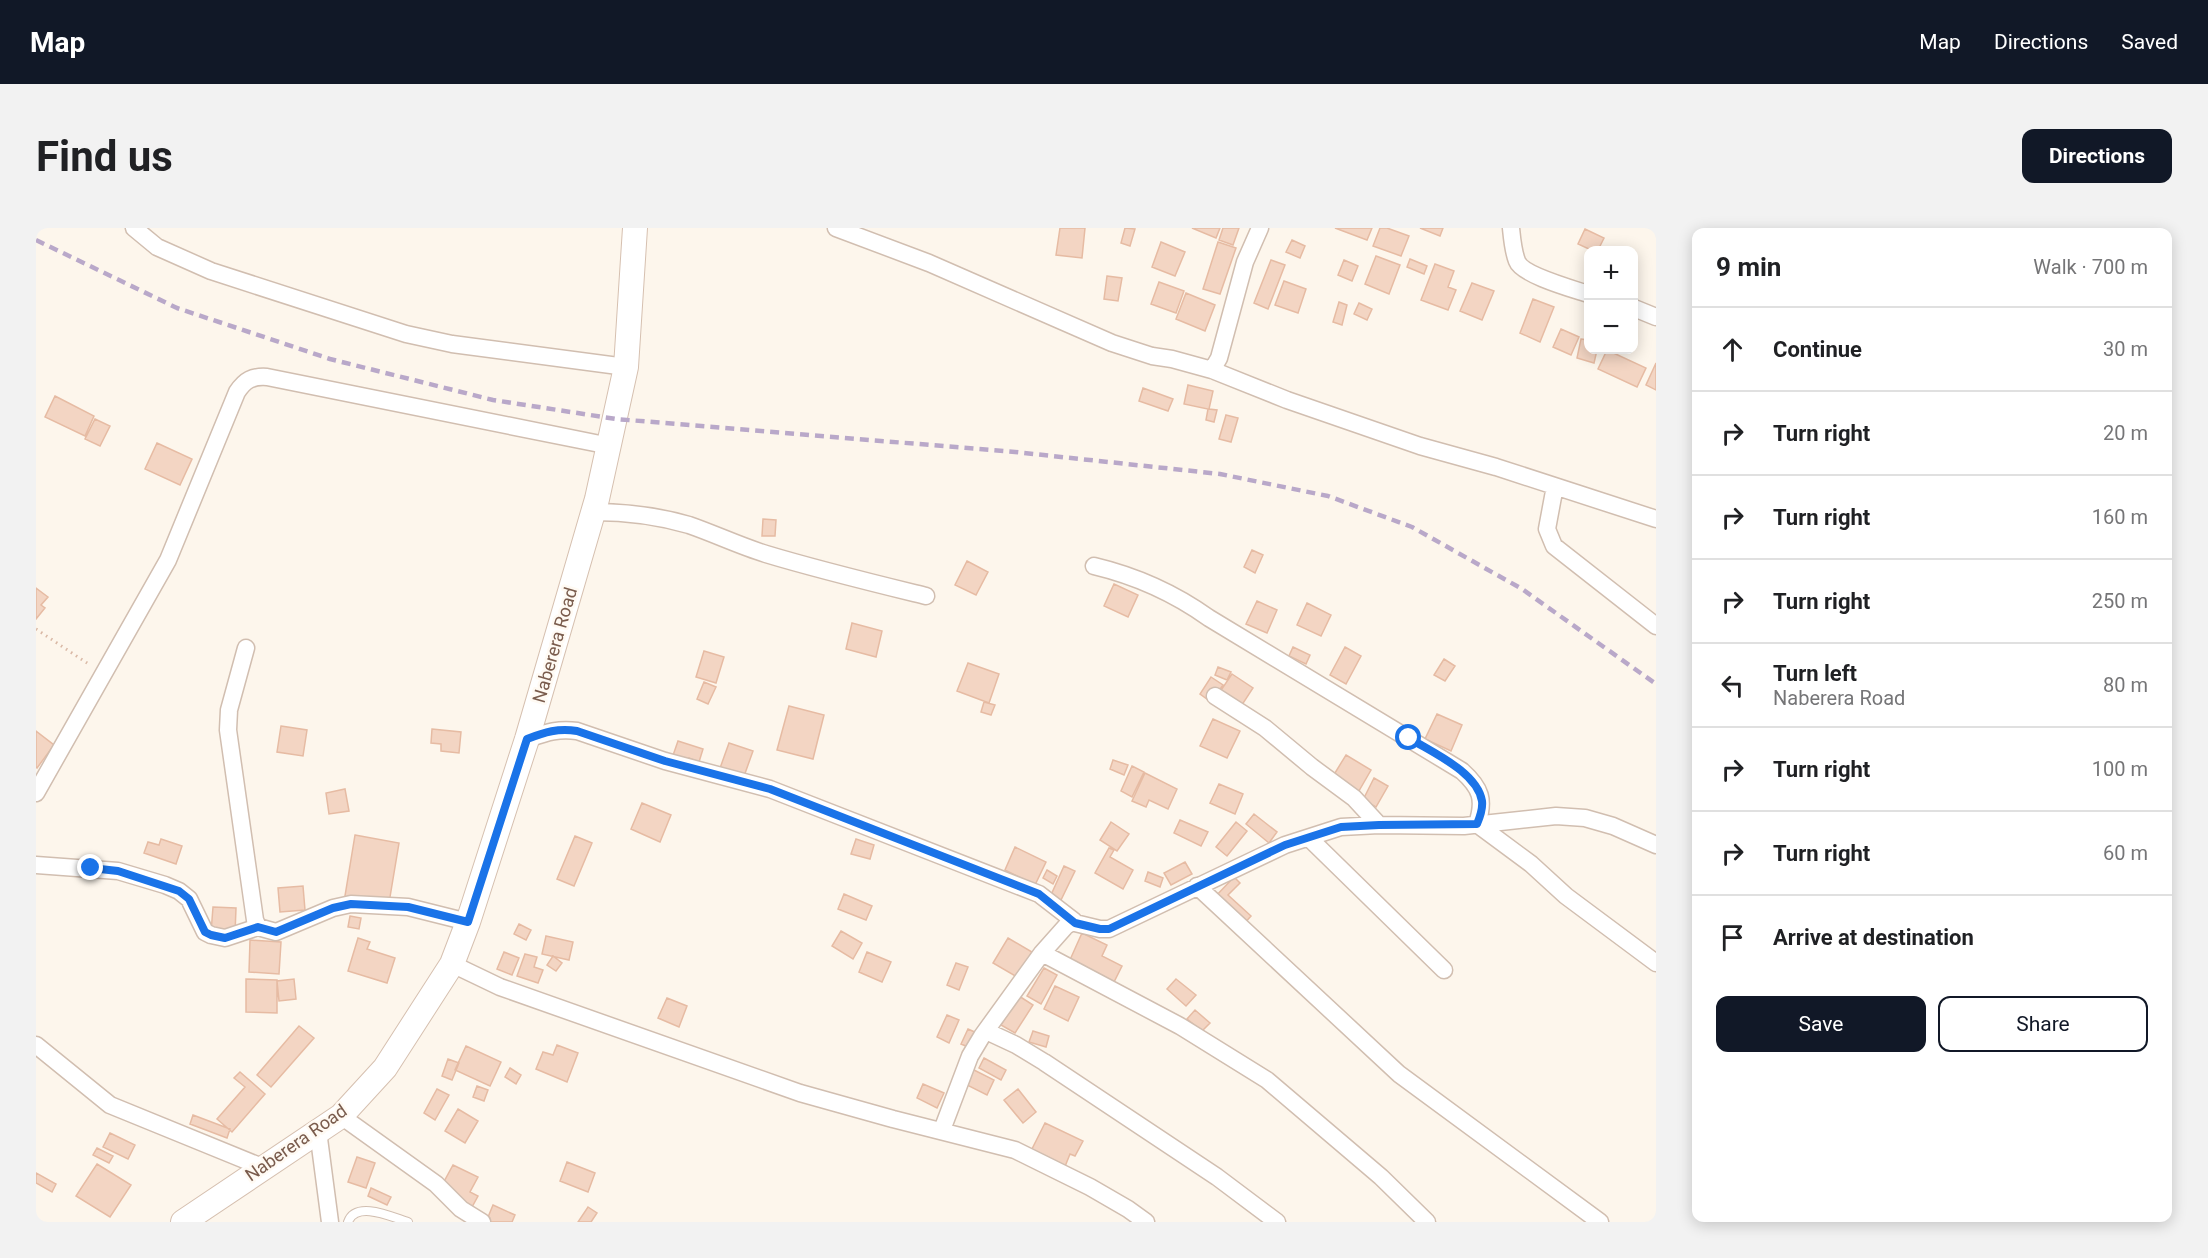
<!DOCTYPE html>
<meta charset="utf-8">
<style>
body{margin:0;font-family:Roboto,sans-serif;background:#f2f2f2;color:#202124}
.controls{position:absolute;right:18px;top:18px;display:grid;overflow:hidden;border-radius:12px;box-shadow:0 3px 15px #0003}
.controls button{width:54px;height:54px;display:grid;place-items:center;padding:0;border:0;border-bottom:2px solid #e0e0e0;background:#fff;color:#202124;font:30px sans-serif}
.stop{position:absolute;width:18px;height:18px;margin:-14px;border:4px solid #1a73e8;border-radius:50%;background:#fff}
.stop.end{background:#1a73e8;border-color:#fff;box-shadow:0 2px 6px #0008}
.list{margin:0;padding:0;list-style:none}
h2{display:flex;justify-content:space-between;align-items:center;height:78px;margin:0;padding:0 24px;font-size:26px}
h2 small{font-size:20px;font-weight:400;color:#757577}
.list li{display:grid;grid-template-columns:39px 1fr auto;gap:18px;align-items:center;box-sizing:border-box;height:84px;padding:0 24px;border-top:2px solid #e0e0e0}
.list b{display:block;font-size:22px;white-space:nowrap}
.list p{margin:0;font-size:20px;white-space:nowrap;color:#757577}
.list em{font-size:20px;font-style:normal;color:#757577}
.actions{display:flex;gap:12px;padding:18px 24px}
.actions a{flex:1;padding:14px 0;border:2px solid #111827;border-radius:12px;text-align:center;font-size:21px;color:#111827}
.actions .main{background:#111827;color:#fff}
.icon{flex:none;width:33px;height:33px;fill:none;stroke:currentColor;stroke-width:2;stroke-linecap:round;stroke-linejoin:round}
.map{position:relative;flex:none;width:1620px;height:994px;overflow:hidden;border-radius:12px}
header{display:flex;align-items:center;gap:36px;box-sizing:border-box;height:84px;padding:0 30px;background:#111827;color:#fff}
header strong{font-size:28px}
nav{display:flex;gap:33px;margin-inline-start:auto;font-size:21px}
.intro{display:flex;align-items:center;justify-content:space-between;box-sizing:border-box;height:144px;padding:0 36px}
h1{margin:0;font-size:42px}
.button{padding:15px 27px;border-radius:12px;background:#111827;color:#fff;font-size:21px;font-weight:700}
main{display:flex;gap:36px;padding:0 36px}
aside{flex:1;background:#fff;border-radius:12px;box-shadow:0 3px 15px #0003}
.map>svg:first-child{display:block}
.building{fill:#f3d5c3;stroke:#e6bba3;stroke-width:1.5}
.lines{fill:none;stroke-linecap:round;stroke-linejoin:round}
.lane-casing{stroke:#d1beb0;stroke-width:10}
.street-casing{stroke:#d1beb0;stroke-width:19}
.secondary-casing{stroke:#d6c0b0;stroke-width:26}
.path{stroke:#d9b8a5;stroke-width:3;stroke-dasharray:1.5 4.5;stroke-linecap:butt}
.lane{stroke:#fff;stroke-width:8}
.street{stroke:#fff;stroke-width:16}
.secondary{stroke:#fff;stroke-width:24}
.rail{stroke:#b9a8c9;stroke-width:4.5;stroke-dasharray:9 6;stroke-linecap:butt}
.route{stroke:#1a73e8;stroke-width:8}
.labels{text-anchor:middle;stroke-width:5;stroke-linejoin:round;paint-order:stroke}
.street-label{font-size:18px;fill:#7a5c4d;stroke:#fffaf3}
</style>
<header>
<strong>Map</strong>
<nav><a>Map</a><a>Directions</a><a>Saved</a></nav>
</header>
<div class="intro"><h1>Find us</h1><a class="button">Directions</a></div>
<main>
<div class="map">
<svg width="1620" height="994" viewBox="0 0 1620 994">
<rect width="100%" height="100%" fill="#fdf6ec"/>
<path class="building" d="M 1024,0 L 1049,0 L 1046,30 L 1020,27 Z
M 1089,0 L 1099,1 L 1094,18 L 1085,15 Z
M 1156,0 L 1184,0 L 1180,10 Z
M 1187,0 L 1203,0 L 1197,17 L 1183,12 Z
M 1299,0 L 1336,0 L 1331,12 Z
M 1344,0 L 1351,0 L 1373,8 L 1365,28 L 1337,18 Z
M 1384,0 L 1407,0 L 1404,8 Z
M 1549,1 L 1568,10 L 1562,22 L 1555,22 L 1542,16 Z
M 1256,12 L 1269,18 L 1264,30 L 1250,24 Z
M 1125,14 L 1149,24 L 1139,48 L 1116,39 Z
M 1182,14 L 1200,20 L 1184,66 L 1167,61 Z
M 1340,28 L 1364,37 L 1353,66 L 1329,56 Z
M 1374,31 L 1391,38 L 1388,46 L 1371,39 Z
M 1235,32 L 1249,37 L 1232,81 L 1218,75 Z
M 1308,32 L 1322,38 L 1316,53 L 1302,47 Z
M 1399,36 L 1418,43 L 1412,59 L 1420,62 L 1412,82 L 1385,72 Z
M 1071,48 L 1086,50 L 1082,73 L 1068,71 Z
M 1248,53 L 1270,61 L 1262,85 L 1239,77 Z
M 1123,54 L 1148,63 L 1140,85 L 1115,76 Z
M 1436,55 L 1458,63 L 1446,92 L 1424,83 Z
M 1150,65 L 1179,77 L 1169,103 L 1140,91 Z
M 1497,71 L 1518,79 L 1504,114 L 1484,105 Z
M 1303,74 L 1311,77 L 1306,97 L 1297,94 Z
M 1323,75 L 1336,81 L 1331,92 L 1318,86 Z
M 1525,101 L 1543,109 L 1535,127 L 1517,119 Z
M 1545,111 L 1552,112 L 1552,122 L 1561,122 L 1558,135 L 1541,130 Z
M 1571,122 L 1610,140 L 1601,159 L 1562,141 Z
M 1620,135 L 1620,162 L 1610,157 Z
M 1152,157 L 1177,163 L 1173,181 L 1181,182 L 1178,194 L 1170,192 L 1172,181 L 1148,176 Z
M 1107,160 L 1137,171 L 1132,183 L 1103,173 Z
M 19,168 L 58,188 L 49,208 L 9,189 Z
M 1190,187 L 1202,190 L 1195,214 L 1183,211 Z
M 59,191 L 74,198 L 64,218 L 49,211 Z
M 121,215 L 156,231 L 144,257 L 109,241 Z
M 727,291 L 740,292 L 739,308 L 726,308 Z
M 1216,322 L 1227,327 L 1219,345 L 1208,339 Z
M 931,333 L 952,344 L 940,367 L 919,357 Z
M 1078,356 L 1102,367 L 1092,389 L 1068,378 Z
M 0,360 L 12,369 L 5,377 L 9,380 L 0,391 Z
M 1221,373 L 1241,382 L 1231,405 L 1210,396 Z
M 1271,375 L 1295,387 L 1285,408 L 1261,397 Z
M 816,395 L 846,403 L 840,429 L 810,421 Z
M 1257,419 L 1274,427 L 1270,436 L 1253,428 Z
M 1309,419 L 1325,428 L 1310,456 L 1294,447 Z
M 668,423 L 688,429 L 680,455 L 660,449 Z
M 1408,431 L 1419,438 L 1409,453 L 1398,447 Z
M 932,435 L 963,446 L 953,475 L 921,463 Z
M 1182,439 L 1195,444 L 1191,452 L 1179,447 Z
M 1196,446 L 1217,460 L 1200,486 L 1179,471 Z
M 1175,449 L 1187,457 L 1175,474 L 1164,466 Z
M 668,454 L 680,459 L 672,476 L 661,471 Z
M 948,474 L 959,477 L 955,487 L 945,484 Z
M 753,478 L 788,487 L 777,531 L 741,522 Z
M 1401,486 L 1426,497 L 1415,523 L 1389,511 Z
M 1177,491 L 1204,503 L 1191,530 L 1164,518 Z
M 245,498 L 271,502 L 267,528 L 241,524 Z
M 396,501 L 425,504 L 423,525 L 405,523 L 405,516 L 395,515 Z
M 0,503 L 18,517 L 1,540 L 0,539 Z
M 642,513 L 667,521 L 663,534 L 653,530 L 650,541 L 634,536 Z
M 693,515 L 717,523 L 707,551 L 683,543 Z
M 1310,527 L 1335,542 L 1320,568 L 1294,553 Z
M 1077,532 L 1092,537 L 1088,547 L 1074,541 Z
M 1096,538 L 1108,544 L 1096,569 L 1085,563 Z
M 1109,545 L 1141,561 L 1132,581 L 1113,572 L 1110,579 L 1096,573 Z
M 1338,550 L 1352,558 L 1340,579 L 1327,572 Z
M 1183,556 L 1207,566 L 1199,586 L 1174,575 Z
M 309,561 L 313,583 L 293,586 L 290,565 Z
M 606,575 L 635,587 L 624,614 L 595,601 Z
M 1218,586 L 1241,604 L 1233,615 L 1210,596 Z
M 1144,592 L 1172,604 L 1165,618 L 1138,605 Z
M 1075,594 L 1093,606 L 1081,623 L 1064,612 Z
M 1200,594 L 1211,603 L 1191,628 L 1180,619 Z
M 319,607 L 363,615 L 352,681 L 308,674 Z
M 539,608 L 556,615 L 538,658 L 521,651 Z
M 125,611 L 146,618 L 140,636 L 108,625 L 112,614 L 123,617 Z
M 820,611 L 838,617 L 834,631 L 815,626 Z
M 979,619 L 1010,634 L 999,657 L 969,642 Z
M 1073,620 L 1078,622 L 1074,629 L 1097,642 L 1087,661 L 1059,645 Z
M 1149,634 L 1156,646 L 1135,657 L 1128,645 Z
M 1028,638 L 1039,643 L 1025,672 L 1015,667 Z
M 1011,642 L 1021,648 L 1017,656 L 1007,650 Z
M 1112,644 L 1127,650 L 1124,659 L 1109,653 Z
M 1198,649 L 1204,655 L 1192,667 L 1215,688 L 1207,697 L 1178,670 Z
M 267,658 L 269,682 L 244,684 L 242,660 Z
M 808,666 L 836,678 L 830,692 L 802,681 Z
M 177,679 L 200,680 L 199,706 L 175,705 Z
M 314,688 L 325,690 L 323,701 L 312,699 Z
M 483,696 L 495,702 L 490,712 L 478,706 Z
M 805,703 L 826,715 L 817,731 L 796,718 Z
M 1046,705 L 1071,717 L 1066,728 L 1086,738 L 1078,754 L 1033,734 Z
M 510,708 L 537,714 L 533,732 L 506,726 Z
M 322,710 L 334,714 L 331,721 L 359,730 L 351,755 L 312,743 Z
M 972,710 L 996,724 L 981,749 L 957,735 Z
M 214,712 L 245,714 L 243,746 L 213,744 Z
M 468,724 L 483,730 L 476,747 L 461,741 Z
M 831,724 L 855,734 L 846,754 L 823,744 Z
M 489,726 L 501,729 L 498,739 L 507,742 L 502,755 L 481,748 Z
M 517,728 L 526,735 L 520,743 L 511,737 Z
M 920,735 L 932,739 L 923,762 L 911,757 Z
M 1008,740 L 1021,747 L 1005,776 L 991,768 Z
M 210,751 L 241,752 L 241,785 L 210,784 Z
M 258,751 L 260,771 L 243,773 L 241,753 Z
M 1140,751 L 1160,767 L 1150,778 L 1131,761 Z
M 1019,758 L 1043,769 L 1032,793 L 1008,781 Z
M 983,768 L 997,777 L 979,805 L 965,797 Z
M 631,770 L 651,778 L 643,799 L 622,790 Z
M 1159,782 L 1174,795 L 1166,803 L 1151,791 Z
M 911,787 L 923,792 L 913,815 L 901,809 Z
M 263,798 L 278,810 L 235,859 L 221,847 Z
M 932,801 L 943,806 L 937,821 L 925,816 Z
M 997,803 L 1013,808 L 1010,819 L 993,814 Z
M 521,817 L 542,825 L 531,854 L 500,841 L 507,824 L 517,827 Z
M 430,818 L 465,834 L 454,858 L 419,842 Z
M 948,830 L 970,842 L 965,852 L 943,840 Z
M 412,831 L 423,835 L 416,852 L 406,848 Z
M 474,840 L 485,847 L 480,856 L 469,849 Z
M 936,841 L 958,852 L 951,867 L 929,856 Z
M 204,844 L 229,866 L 196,904 L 181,891 L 209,859 L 198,850 Z
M 887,856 L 908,865 L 901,880 L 881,870 Z
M 441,858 L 452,862 L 448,873 L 437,869 Z
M 401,861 L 413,867 L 399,892 L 388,885 Z
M 982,861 L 1000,884 L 987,895 L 968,872 Z
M 422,881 L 442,893 L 429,915 L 409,903 Z
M 157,887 L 194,901 L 191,910 L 154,896 Z
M 1009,895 L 1047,913 L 1039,928 L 1034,926 L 1028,941 L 994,925 Z
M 74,905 L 99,917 L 92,931 L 67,919 Z
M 61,920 L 77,928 L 73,935 L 57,927 Z
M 321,929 L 339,935 L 330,960 L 312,954 Z
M 531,934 L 559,945 L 552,964 L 524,953 Z
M 61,936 L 95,957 L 74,989 L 40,968 Z
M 417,937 L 442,949 L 434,964 L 442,968 L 436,979 L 404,961 Z
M 0,945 L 20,956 L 16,964 L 0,955 Z
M 335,960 L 355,969 L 351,977 L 332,968 Z
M 457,977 L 479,987 L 476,994 L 450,994 Z
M 552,979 L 561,985 L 555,994 L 542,994 Z"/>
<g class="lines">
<defs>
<path id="lane" d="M 312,994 C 320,972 356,989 372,994"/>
<path id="street" d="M 98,0 L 121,19 L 175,43 L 370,106 L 416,116 L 590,139
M 800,0 L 893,35 L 1076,115 L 1116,128 L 1136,131 L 1176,142 L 1251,172 L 1384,218 L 1460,239 L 1620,291
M 1475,0 C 1476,10 1477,23 1481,33 C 1486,47 1537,61 1552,66
M 1598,80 L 1620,89
M 1176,142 L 1183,130 L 1209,34 L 1224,0
M 1519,258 L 1511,301 L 1518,318 L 1620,398
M 558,284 C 590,284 622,288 653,297 C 679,306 704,318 730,326 C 783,342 837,355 890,368
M 1058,338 C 1100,348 1138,365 1173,390 L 1426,543 C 1445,560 1449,572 1441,596 L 1495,636 L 1530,668 L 1620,735
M 210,420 L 193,482 L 192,502 L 219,692 L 222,699 L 240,704 L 297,680 L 315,676 L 372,679 L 432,694
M 1179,468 L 1229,500 L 1276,539 L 1318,570 L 1343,597
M 491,511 C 509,505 522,500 541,503 L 629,533 L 734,561 L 1003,666 L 1038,693
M 0,565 L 132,332 L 201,164 C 209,152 216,148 231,149 L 574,218
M 1273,610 L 1408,742
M 0,637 L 82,643 L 129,657 L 143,663 L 153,671 L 169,704 L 175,707 L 189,710 L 222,699
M 1161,658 L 1363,846 L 1564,994
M 1006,725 L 1144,798 L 1231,852 L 1345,949 L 1391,994
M 416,736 L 464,759 L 764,865 L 857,891 L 979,922 L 1054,959 L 1092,981 L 1110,994
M 950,803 L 980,817 L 1008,834 L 1181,949 L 1241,994
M 0,817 L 74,877 L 226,939
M 305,888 L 400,956 L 425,981 L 446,994
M 906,902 L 934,828 L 946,808 L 1006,725 L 1030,698 L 1038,693 L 1039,695 L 1064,701 L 1073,701 L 1249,617 L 1305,599 L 1343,597 L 1428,598 L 1520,588 L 1549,590 L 1577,598 L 1620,617
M 282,903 L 294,994"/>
<path id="secondary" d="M 147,994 L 305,888 L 349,840 L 416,736 L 432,694 L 491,511 L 561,271 L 590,139 L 599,0"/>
</defs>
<use href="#lane" class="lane-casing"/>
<use href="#street" class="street-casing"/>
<use href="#secondary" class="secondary-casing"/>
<path class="path" d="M 0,401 L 54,437"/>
<use href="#lane" class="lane"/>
<use href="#street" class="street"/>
<use href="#secondary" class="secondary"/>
<path class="rail" d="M 0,12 L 141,80 L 294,131 L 457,172 L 580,191 L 979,224 L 1184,246 L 1292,268 L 1376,299 L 1486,361 L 1620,456"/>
</g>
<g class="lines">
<path class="route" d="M 55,640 L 82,643 L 143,663 L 153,671 L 169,704 L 175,707 L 189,710 L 222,699 L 240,704 L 297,680 L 315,676 L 372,679 L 432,694 L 491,511 C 509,504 522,500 541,503 L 629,533 L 734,561 L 1003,666 L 1039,695 L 1064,701 L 1073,701 L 1249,617 L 1305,599 L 1343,597 L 1441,596 C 1444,589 1447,581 1446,573 C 1441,544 1397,525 1373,510"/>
</g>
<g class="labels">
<g class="street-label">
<text transform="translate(519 417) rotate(-74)" y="6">Naberera Road</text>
<text transform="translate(260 915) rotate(-35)" y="6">Naberera Road</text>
</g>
</g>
</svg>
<div class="controls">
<button>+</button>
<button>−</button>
</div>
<div class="stop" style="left:1373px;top:510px"></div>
<div class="stop end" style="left:55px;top:640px"></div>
</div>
<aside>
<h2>9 min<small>Walk · 700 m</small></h2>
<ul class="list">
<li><svg class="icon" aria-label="ahead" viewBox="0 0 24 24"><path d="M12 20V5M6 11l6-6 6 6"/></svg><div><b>Continue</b></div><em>30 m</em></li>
<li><svg class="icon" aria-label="right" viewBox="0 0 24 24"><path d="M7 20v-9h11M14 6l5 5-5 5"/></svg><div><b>Turn right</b></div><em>20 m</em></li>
<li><svg class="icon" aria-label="right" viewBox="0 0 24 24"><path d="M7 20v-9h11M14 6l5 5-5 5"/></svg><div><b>Turn right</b></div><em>160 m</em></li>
<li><svg class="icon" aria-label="right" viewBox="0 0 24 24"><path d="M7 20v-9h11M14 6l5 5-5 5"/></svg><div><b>Turn right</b></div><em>250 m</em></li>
<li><svg class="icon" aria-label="left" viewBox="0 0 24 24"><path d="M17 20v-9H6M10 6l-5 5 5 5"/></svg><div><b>Turn left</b><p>Naberera Road</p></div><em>80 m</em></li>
<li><svg class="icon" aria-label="right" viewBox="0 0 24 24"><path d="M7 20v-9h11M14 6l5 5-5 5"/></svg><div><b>Turn right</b></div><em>100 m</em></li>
<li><svg class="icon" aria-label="right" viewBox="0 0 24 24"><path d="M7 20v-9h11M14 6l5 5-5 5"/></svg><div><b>Turn right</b></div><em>60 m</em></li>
<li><svg class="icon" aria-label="arrive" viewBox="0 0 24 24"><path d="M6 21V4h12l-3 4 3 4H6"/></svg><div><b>Arrive at destination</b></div></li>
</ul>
<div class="actions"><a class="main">Save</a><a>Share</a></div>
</aside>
</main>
